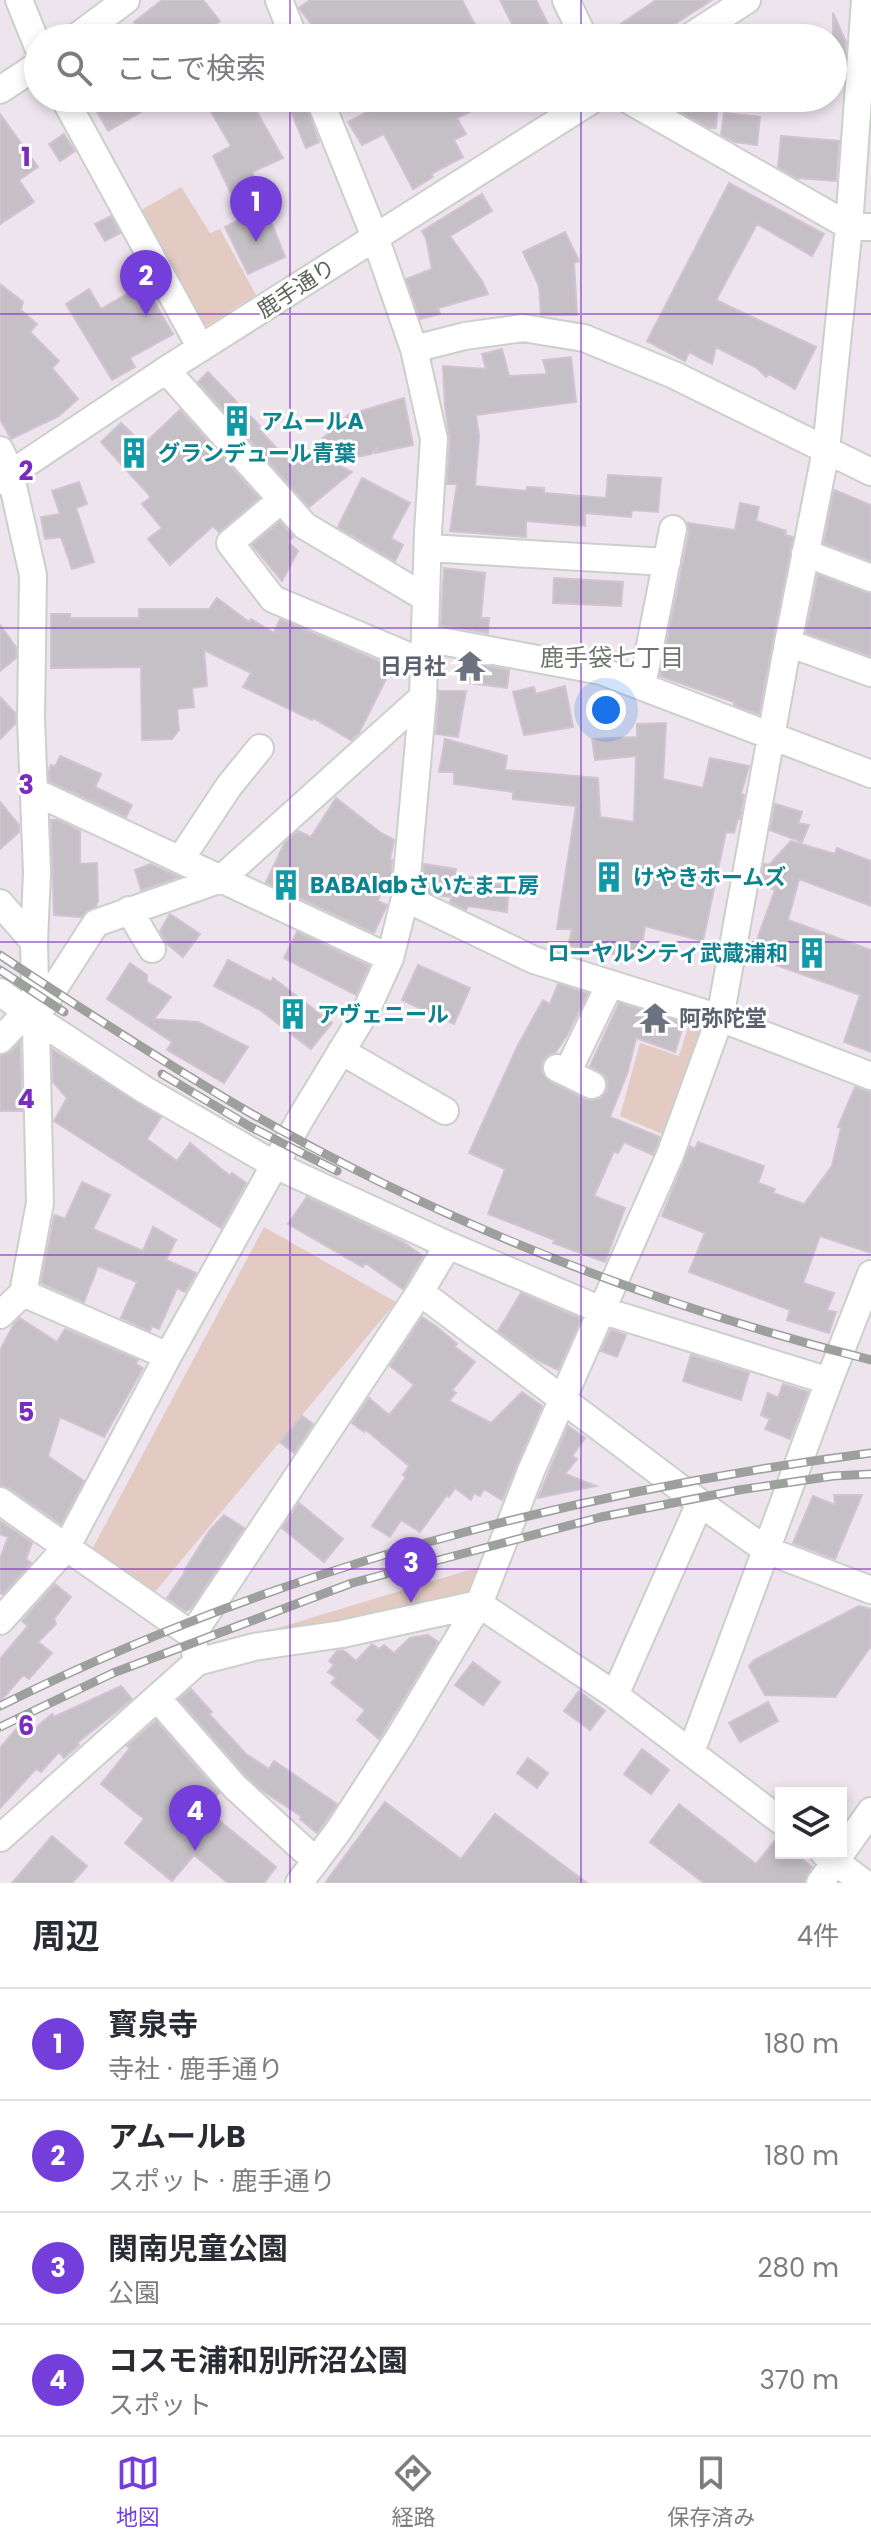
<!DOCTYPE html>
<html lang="ja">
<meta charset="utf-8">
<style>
body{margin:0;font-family:Poppins,"Noto Sans JP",sans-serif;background:#f7f7f7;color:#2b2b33}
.controls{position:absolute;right:24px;bottom:24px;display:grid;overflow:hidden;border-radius:0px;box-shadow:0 4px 12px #0003}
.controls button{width:72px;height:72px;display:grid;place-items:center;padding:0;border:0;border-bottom:2px solid #e1e1e2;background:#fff;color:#2b2b33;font:40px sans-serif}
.you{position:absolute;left:606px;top:710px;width:28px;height:28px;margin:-20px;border:6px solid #fff;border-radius:50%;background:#1a73e8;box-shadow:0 0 0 12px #1a73e833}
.badge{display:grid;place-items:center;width:52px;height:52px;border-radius:50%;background:#743eda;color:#fff;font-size:26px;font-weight:700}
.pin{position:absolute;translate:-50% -66px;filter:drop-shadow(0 2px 4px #0008)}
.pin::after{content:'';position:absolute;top:42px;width:28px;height:24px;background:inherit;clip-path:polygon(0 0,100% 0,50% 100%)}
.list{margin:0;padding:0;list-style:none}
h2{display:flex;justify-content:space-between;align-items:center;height:104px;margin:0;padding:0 32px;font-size:34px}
h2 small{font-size:26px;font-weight:400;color:#7c7c81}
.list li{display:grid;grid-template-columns:52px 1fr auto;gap:24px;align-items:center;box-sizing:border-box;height:112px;padding:0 32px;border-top:2px solid #e1e1e2}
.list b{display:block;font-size:30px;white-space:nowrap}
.list p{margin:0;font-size:26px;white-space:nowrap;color:#7c7c81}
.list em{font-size:26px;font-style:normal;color:#7c7c81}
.icon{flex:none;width:44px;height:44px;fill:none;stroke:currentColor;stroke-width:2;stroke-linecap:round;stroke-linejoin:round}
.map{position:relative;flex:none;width:871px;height:1883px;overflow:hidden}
.search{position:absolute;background:#fff;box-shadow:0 4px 12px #0003;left:24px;right:24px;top:24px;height:88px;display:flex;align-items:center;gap:20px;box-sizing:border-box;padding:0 28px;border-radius:44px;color:#7c7c81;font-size:30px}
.sheet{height:552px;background:#fff}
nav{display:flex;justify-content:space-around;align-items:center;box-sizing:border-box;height:112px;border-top:2px solid #e1e1e2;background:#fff;font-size:22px;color:#7c7c81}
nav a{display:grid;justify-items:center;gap:4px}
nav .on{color:#743eda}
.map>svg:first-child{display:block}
.green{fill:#e3cbc3}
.building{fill:#c5bfc6;stroke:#d1c3d1;stroke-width:2}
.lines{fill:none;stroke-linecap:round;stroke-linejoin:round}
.minor-casing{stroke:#cbd0cb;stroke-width:30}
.minor{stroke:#fff;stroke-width:26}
.rail-casing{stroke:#9da09d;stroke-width:9}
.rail{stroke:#fff;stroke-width:6;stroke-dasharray:18;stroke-linecap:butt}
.grid{fill:none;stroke:#7b2cbf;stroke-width:2;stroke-opacity:0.55}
.labels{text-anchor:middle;stroke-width:6;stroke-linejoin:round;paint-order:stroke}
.street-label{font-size:22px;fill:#5d635c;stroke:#fff}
.culture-label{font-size:22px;font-weight:bold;fill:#0d838f;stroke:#fff;text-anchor:start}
.worship-label{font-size:22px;font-weight:bold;fill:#5b616d;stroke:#fff;text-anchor:end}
.neighbourhood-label{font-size:24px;fill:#6f756d;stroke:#fff}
.grid-label{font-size:26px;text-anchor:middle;font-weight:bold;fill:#7b2cbf;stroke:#fff;stroke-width:6;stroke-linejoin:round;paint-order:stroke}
</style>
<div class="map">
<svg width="871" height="1883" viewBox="0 0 871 1883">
<rect width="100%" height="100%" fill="#ede4ed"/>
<path class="green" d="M 181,187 L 210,233 L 220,229 L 256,295 L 205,327 L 140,211 Z
M 691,1018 L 707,1025 L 667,1136 L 620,1116 L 640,1043 L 679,1056 Z
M 264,1227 L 396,1302 L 150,1598 L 88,1557 Z
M 489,1564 L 477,1600 L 258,1634 Z"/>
<path class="building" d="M 162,0 L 203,0 L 220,21 L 199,38 L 144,38 L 134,22 Z
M 310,0 L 462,0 L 482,38 L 322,38 L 299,8 Z
M 500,0 L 536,0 L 555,38 L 519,38 Z
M 656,0 L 712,0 L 653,38 L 600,38 Z
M 833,13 L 846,42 L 844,65 L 833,72 Z
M 89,98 L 166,98 L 108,131 Z
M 203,98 L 249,98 L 283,158 L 252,172 L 285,257 L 248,274 L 225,227 L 243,218 L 213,156 L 231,146 Z
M 303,98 L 319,142 L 306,148 L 288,104 Z
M 395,98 L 498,98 L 457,118 L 466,134 L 454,140 L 463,157 L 431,174 L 433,177 L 413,189 L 384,134 L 362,145 L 348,122 Z
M 657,98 L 718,98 L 716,128 L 709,128 Z
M 724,113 L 760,117 L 757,145 L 735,142 L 721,135 Z
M 0,114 L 38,167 L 19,180 L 34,202 L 0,224 Z
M 64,134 L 75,151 L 60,161 L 49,144 Z
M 781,136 L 839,141 L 836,181 L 796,178 L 778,167 Z
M 729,183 L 824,234 L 812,256 L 757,224 L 716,300 L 816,347 L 795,389 L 769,374 L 766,377 L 757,368 L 716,347 L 712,364 L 689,352 L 685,361 L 647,341 Z
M 482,194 L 492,211 L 450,236 L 482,281 L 488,294 L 438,308 L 440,314 L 420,319 L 406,279 L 432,269 L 426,238 L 422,231 Z
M 111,216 L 120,233 L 105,241 L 95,224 Z
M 565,232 L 579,261 L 574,263 L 577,315 L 541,315 L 539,286 L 523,252 Z
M 0,284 L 23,302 L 21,310 L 37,324 L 30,332 L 59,361 L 52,368 L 78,399 L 59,416 L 11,439 L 0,419 Z
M 144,284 L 173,334 L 130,358 L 135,367 L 112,380 L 66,304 L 89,289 L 101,309 Z
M 502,349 L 509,376 L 547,374 L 543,360 L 571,357 L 576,402 L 476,415 L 479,436 L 475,486 L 526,491 L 527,487 L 544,488 L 544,493 L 606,498 L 608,475 L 661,478 L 658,512 L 632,510 L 631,517 L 585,513 L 585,526 L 526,521 L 526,537 L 450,531 L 457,484 L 447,484 L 450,440 L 445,407 L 443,366 L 486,369 L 482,354 Z
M 208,372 L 260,426 L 258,428 L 293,466 L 348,415 L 404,398 L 413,445 L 375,453 L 378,447 L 371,454 L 332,462 L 352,472 L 309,507 L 198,382 Z
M 180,410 L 259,498 L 219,532 L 213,526 L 170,565 L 148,539 L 162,528 L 142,504 L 151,497 L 101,442 L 121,423 L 148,449 L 146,442 Z
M 362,478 L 410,503 L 391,538 L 403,545 L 395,561 L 338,527 Z
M 79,482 L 87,504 L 76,508 L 94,562 L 72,569 L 61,537 L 45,539 L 41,517 L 60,514 L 52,491 Z
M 834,490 L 871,505 L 871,561 L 824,543 Z
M 740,503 L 759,507 L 756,521 L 786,531 L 785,535 L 793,537 L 759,714 L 734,705 L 734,702 L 660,676 L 689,532 L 688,523 L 735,530 Z
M 280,522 L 293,537 L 288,542 L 298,551 L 282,581 L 252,545 Z
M 444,568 L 485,573 L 481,618 L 489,618 L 488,633 L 441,625 Z
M 818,575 L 871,594 L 871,656 L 806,633 Z
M 554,578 L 623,582 L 621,606 L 553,603 Z
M 217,598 L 249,622 L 251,619 L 274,633 L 280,619 L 392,667 L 359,733 L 351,740 L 313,718 L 312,720 L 243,687 L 251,673 L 204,650 L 207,686 L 192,688 L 194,707 L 177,709 L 179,730 L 172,739 L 142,740 L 141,667 L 51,668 L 51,614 L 70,614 L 70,618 L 139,618 L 139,609 L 209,609 Z
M 0,625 L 16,647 L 16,658 L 0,671 Z
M 462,661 L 509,670 L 507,688 L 461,682 Z
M 565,686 L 573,727 L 524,735 L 513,692 L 534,687 L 536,694 Z
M 439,691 L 466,691 L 458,737 L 436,734 Z
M 0,697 L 15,713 L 15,724 L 0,739 Z
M 666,723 L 663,779 L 703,788 L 710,758 L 749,766 L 741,794 L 744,795 L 740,819 L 738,818 L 734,833 L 726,832 L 703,941 L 645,926 L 640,958 L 618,947 L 614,954 L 568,946 L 572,929 L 557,929 L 576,806 L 513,799 L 513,792 L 454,784 L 454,772 L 439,772 L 445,739 L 507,756 L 505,770 L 598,778 L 600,817 L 634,822 L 636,756 L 595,760 L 592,739 L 637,737 L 637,724 Z
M 60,756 L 101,774 L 95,787 L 132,805 L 126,817 L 49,781 L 49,770 L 51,765 L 55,767 Z
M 336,798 L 381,833 L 394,840 L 390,860 L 392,860 L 391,878 L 377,901 L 387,905 L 374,933 L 266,882 L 284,844 L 298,831 L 311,837 Z
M 0,802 L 19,825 L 19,832 L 0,849 Z
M 775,804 L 802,812 L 798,823 L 809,825 L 802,842 L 770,830 Z
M 51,820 L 58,820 L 80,831 L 80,864 L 97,863 L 98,901 L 96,906 L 81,917 L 54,915 Z
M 791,841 L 835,854 L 837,848 L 871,861 L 871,906 L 799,879 L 788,920 L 871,950 L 871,1052 L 844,1042 L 860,995 L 751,956 L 775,890 L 761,884 L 764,864 L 769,865 Z
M 150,864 L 172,874 L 179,877 L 141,890 L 135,870 Z
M 424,864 L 456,869 L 455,876 L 493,879 L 493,884 L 509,884 L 507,912 L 468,906 L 466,910 L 450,902 L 452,897 L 435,895 L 422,888 Z
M 170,914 L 200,934 L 183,957 L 166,943 L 160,931 Z
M 297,932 L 369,966 L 356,995 L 284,958 Z
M 228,960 L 271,982 L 273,978 L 332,1023 L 311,1049 L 260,1010 L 214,986 Z
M 130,963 L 147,975 L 147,982 L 171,997 L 154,1019 L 198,1022 L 248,1047 L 224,1083 L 167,1050 L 172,1042 L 107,999 Z
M 418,965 L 470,988 L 454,1024 L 402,1000 Z
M 558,984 L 588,993 L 567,1035 L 556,1052 L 549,1054 L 543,1060 L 541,1070 L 550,1082 L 586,1100 L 600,1099 L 607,1091 L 608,1083 L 605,1075 L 590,1066 L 619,1003 L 684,1023 L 675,1052 L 636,1038 L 628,1071 L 610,1117 L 660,1137 L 653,1155 L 624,1142 L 618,1153 L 614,1151 L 594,1196 L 625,1208 L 605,1262 L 553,1243 L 555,1240 L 488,1214 L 505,1169 L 469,1153 L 517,1047 L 543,1000 L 550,1004 Z
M 20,1042 L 22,1111 L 0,1111 L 0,1056 L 11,1052 Z
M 52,1049 L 161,1117 L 147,1139 L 177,1161 L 190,1143 L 230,1176 L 232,1173 L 246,1183 L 221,1228 L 54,1121 L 67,1098 L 53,1082 Z
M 855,1087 L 871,1092 L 871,1253 L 820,1236 L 803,1283 L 834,1293 L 827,1310 L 836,1312 L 829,1333 L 787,1320 L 790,1310 L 689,1272 L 705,1233 L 662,1216 L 690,1146 L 695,1149 L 698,1142 L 764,1166 L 758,1183 L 775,1189 L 773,1193 L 804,1204 L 832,1166 L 841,1128 L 838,1127 Z
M 82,1182 L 110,1195 L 93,1229 L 143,1251 L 153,1227 L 176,1240 L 166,1260 L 196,1273 L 185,1292 L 177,1288 L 159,1329 L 152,1326 L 150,1331 L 121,1318 L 137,1282 L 98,1266 L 84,1302 L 41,1283 L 54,1217 L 55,1215 L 65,1219 Z
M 307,1197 L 403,1242 L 423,1256 L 403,1289 L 365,1263 L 363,1267 L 288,1224 Z
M 521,1293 L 581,1319 L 558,1370 L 537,1360 L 498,1331 Z
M 422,1317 L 437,1327 L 457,1344 L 455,1347 L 475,1362 L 452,1390 L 456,1393 L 449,1401 L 491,1423 L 522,1392 L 542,1406 L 502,1500 L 484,1489 L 480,1496 L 474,1493 L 471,1500 L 455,1488 L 449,1497 L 447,1495 L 420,1532 L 401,1520 L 390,1537 L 372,1526 L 406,1477 L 403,1475 L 409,1466 L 366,1430 L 364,1432 L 352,1423 L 369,1398 L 389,1415 L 414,1385 L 390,1366 Z
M 20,1318 L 57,1342 L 65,1329 L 138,1360 L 136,1364 L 143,1368 L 104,1437 L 60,1417 L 48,1456 L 84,1481 L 61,1524 L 9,1488 L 0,1485 L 0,1350 L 14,1324 Z
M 611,1330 L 626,1335 L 617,1357 L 601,1351 Z
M 691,1355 L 749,1373 L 741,1400 L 683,1381 Z
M 783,1384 L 808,1392 L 790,1439 L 765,1429 L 770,1419 L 761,1415 L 768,1393 L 778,1398 Z
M 302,1416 L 313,1424 L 294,1453 L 280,1442 Z
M 568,1426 L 585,1438 L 572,1456 L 577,1459 L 565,1474 L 596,1486 L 538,1498 Z
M 834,1495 L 862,1495 L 835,1559 L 793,1543 L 813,1496 L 835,1505 Z
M 299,1503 L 343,1539 L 324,1562 L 282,1528 Z
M 224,1515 L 244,1528 L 191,1608 L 186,1611 L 167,1598 L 185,1572 L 184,1571 L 209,1531 Z
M 0,1521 L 32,1543 L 26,1559 L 31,1563 L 3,1594 L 0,1593 L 0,1559 L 8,1537 L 0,1534 Z
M 55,1584 L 71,1597 L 54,1619 L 56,1624 L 38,1642 L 52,1653 L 29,1679 L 23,1675 L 0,1702 L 0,1659 L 28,1626 L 22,1621 Z
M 859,1606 L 871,1609 L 871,1646 L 835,1697 L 765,1695 L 749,1666 L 754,1660 Z
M 428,1635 L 438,1642 L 379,1739 L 357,1720 L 365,1710 L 331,1683 L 336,1678 L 328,1672 L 334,1665 L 329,1661 L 337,1651 L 343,1650 L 356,1661 L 372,1644 L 379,1649 L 384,1645 L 394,1653 L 410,1638 Z
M 473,1662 L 500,1682 L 483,1705 L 455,1685 Z
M 121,1686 L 132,1699 L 77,1743 L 79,1745 L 64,1758 L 59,1752 L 41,1772 L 36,1769 L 0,1808 L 0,1748 L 17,1728 L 26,1736 L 52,1714 L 54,1717 Z
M 191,1689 L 212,1712 L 209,1714 L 246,1754 L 269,1769 L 274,1761 L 337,1804 L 317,1833 L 300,1819 L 302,1817 L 263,1791 L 246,1776 L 179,1699 Z
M 579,1691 L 605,1711 L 590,1730 L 564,1711 Z
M 768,1702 L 778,1721 L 740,1742 L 729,1723 Z
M 156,1721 L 219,1793 L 205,1809 L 276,1867 L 264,1883 L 228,1883 L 194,1855 L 172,1881 L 125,1843 L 144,1819 L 101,1784 L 130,1748 L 127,1746 Z
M 642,1749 L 669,1770 L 651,1794 L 624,1774 Z
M 528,1758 L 548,1773 L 537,1788 L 517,1773 Z
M 385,1802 L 461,1859 L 495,1814 L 587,1883 L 325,1883 Z
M 679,1804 L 756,1864 L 776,1839 L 781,1843 L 781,1853 L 794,1853 L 812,1867 L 804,1883 L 704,1883 L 650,1842 Z
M 52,1836 L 87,1866 L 72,1883 L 12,1883 Z"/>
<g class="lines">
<defs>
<path id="minor" d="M 19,0 L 38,47
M 279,0 L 294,38
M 566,0 L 584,38
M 75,38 L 126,0
M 688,38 L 747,0
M 0,90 L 38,65
M 64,98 L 201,348
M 625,98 L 849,226 L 871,227
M 414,349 L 465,336 L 523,328 L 584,338 L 674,375 L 871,472
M 166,370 L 305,526 L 426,598
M 0,450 L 10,472 L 33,575 L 31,719 L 37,872 L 34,942 L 40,1203 L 23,1293 L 0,1315
M 0,481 L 166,370 L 595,98
M 281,500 L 230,543 L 273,599 L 425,663
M 428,548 L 667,562
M 805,553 L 871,578
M 425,638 L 601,671 L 871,774
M 788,643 L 871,673
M 642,686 L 673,529
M 33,791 L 390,958
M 180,860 L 229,786 L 260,748
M 405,898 L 534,960 L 720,1018 L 871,1076
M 0,903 L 34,942
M 129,910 L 152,949
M 0,992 L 27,1012
M 35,1018 L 145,1090 L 275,1165 L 448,1245 L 601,1310 L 829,1381
M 0,1040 L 27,1012 L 35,1018 L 96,923 L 221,879 L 423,697
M 341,1051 L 445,1111
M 557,1068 L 592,1085
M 567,1073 L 610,984
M 420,1292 L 700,1503 L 766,1550 L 871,1590
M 23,1293 L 168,1356
M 0,1501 L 192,1635
M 0,1621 L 66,1548 L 168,1356 L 302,1116 L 366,1011 L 390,958 L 405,898 L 423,697 L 428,532 L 434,439 L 414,349 L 375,237 L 319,98
M 197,1662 L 254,1647 L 342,1634 L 479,1604 L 615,1695 L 781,1821
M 615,1695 L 700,1503
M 157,1698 L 235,1787 L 316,1861
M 691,1752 L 829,1381 L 871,1274
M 0,1838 L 197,1662 L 192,1635 L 420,1292 L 448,1245
M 824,1853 L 864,1883
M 299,1883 L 339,1830 L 400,1736 L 479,1604 L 531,1471 L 670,1155 L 720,1018 L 788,643 L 826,450 L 849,226 L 865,0
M 820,1883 L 871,1811"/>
</defs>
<use href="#minor" class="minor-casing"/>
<use href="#minor" class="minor"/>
<defs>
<path id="rail" d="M 0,955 C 83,1010 166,1064 252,1114 C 444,1224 656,1306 871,1360
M 0,970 L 64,1012
M 162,1074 L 249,1126 L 337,1171
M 0,1706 C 273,1570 570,1492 871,1453
M 0,1727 L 113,1673 L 352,1583 L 601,1517 L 739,1490 L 833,1476 L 871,1474"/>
</defs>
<use href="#rail" class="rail-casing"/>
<use href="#rail" class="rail"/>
</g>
<path class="grid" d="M 290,0 L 290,38M 581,0 L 581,38M 290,98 L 290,1883M 581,98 L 581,1883M 0,314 L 871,314M 0,628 L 871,628M 0,942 L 871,942M 0,1255 L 871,1255M 0,1569 L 871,1569"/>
<defs>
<symbol id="building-bare" viewBox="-9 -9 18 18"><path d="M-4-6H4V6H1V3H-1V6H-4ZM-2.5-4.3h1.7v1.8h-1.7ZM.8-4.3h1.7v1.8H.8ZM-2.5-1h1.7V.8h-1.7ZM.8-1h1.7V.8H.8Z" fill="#0f9aa8" stroke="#fff" stroke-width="2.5" paint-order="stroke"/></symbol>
<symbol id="temple-bare" viewBox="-9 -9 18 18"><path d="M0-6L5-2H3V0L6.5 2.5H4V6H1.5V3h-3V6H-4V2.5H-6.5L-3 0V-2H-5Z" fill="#6b7280" stroke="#fff" stroke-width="2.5" paint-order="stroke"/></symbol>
</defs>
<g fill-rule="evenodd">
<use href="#building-bare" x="215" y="399" width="44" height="44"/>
<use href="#building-bare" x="112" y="431" width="44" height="44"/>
<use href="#temple-bare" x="448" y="644" width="44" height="44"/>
<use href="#building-bare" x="587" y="855" width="44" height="44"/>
<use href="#building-bare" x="264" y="863" width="44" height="44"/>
<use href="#building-bare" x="790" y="931" width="44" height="44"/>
<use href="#building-bare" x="271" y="992" width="44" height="44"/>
<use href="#temple-bare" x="633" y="996" width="44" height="44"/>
</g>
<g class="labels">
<g class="street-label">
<text transform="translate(296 288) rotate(-33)" y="8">鹿手通り</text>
</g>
<g class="culture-label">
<text x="261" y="429">アムールA</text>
<text x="158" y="461">グランデュール青葉</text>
<text x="633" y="885">けやきホームズ</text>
<text x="310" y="893">BABAlabさいたま工房</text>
<text x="788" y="961" text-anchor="end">ローヤルシティ武蔵浦和</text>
<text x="317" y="1022">アヴェニール</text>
</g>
<g class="worship-label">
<text x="446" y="674">日月社</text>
<text x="679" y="1026" text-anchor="start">阿弥陀堂</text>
</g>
<g class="neighbourhood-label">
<text x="612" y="666">鹿手袋七丁目</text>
</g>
</g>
<g class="grid-label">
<text x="26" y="166">1</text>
<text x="26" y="480">2</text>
<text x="26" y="794">3</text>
<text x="26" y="1108">4</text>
<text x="26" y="1421">5</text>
<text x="26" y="1735">6</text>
</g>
</svg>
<div class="controls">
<button><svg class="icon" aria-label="layers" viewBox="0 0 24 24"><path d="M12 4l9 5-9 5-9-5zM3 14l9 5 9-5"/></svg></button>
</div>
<div class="you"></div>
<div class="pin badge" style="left:256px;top:242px">1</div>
<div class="pin badge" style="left:146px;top:316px">2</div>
<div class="pin badge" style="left:411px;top:1603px">3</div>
<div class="pin badge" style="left:195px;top:1851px">4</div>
<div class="search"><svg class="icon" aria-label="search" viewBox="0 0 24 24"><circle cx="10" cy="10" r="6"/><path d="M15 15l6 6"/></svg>ここで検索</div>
</div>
<section class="sheet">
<h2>周辺<small>4件</small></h2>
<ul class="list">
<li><span class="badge">1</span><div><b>寳泉寺</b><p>寺社 · 鹿手通り</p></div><em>180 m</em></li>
<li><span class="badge">2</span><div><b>アムールB</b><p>スポット · 鹿手通り</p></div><em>180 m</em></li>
<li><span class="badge">3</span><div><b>関南児童公園</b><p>公園</p></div><em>280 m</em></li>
<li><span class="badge">4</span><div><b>コスモ浦和別所沼公園</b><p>スポット</p></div><em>370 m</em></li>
</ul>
</section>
<nav>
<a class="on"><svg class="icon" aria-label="map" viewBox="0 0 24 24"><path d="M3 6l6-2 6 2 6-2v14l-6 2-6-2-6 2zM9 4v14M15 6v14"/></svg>地図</a>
<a><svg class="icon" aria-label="directions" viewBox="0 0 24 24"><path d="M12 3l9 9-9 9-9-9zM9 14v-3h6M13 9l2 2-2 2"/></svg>経路</a>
<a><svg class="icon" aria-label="saved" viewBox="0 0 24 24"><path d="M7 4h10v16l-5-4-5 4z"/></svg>保存済み</a>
</nav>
